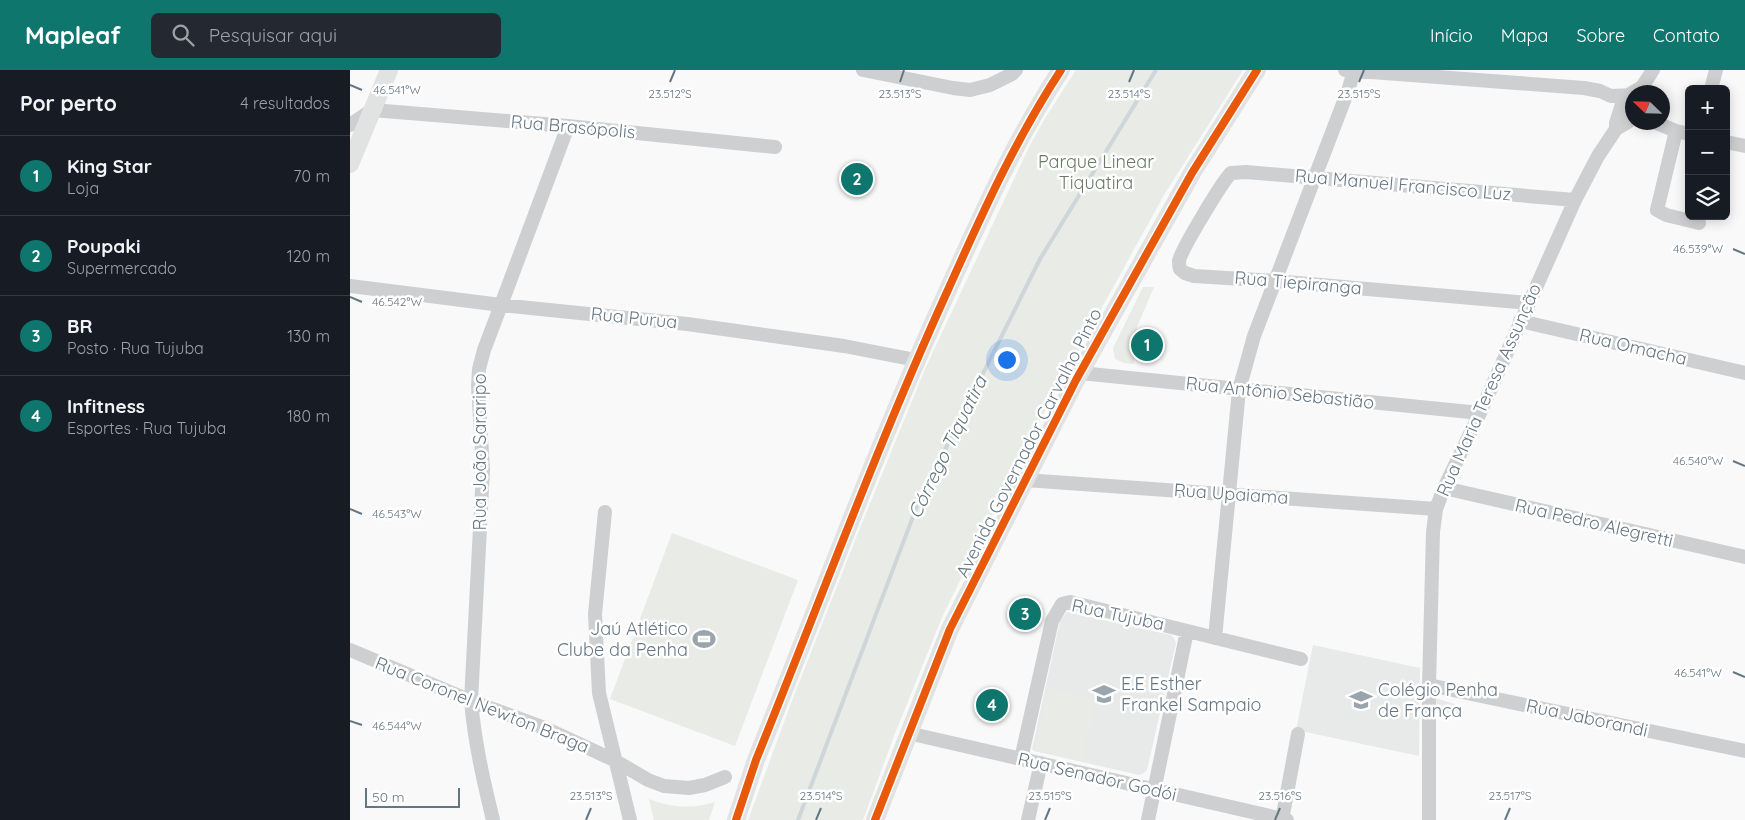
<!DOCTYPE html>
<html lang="pt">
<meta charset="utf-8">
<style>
body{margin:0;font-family:Quicksand,sans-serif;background:#242831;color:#f1f3f6}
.controls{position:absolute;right:15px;top:15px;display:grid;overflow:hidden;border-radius:8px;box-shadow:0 2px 12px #0003}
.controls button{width:45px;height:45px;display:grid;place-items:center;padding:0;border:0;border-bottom:1px solid #363941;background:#171b24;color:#f1f3f6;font:25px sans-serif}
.compass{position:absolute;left:1275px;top:15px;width:45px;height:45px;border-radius:50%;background:#171b24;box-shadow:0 2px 12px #0003;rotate:293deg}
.scale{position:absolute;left:15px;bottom:12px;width:95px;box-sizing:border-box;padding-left:5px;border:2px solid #657683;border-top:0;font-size:14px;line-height:18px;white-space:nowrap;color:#657683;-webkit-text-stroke:4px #fff;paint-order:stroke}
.you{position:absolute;left:656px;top:289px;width:18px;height:18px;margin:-12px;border:4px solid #fff;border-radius:50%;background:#1a73e8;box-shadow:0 0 0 8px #1a73e833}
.badge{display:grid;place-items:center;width:32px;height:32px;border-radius:50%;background:#0f766e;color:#fff;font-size:16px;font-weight:700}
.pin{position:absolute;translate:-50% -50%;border:2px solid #fff;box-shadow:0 1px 5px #0006}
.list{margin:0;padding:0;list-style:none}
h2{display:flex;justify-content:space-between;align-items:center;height:65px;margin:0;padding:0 20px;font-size:21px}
h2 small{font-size:16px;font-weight:400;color:#9ea1a6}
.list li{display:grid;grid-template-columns:32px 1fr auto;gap:15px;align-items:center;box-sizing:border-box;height:80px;padding:0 20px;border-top:1px solid #363941}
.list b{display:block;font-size:19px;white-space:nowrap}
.list p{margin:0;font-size:16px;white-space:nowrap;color:#9ea1a6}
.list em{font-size:16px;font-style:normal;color:#9ea1a6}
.icon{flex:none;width:28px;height:28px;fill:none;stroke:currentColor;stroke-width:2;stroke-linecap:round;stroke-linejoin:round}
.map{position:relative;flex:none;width:1395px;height:750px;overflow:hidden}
header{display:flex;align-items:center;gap:30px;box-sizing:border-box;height:70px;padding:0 25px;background:#0f766e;color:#fff}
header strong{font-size:24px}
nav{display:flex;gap:28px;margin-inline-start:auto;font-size:18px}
.search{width:350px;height:45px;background:#242831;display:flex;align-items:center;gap:12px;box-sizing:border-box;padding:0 18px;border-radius:8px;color:#9ea1a6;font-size:19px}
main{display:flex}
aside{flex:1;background:#171b24}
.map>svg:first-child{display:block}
.built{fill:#e8e9e9}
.green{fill:#e8ebe6}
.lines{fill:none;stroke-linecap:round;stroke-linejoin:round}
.stream{stroke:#ced6d9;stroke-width:4}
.minor{stroke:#cecfd0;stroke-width:14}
.major{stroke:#e1e2e2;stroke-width:18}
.cycleway-casing{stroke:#fff;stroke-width:11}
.cycleway{stroke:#e8590c;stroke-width:8}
.ticks{fill:none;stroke:#657683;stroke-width:2}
.labels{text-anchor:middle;stroke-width:5;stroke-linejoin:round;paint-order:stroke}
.street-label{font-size:18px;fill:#657683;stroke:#fff}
.park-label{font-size:18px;fill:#687a64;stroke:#fff}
.poi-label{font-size:18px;fill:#657683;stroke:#fff;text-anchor:start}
.water-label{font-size:19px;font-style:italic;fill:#60757c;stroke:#fff}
.ticks-label{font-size:12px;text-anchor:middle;fill:#657683;stroke:#fff;stroke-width:5;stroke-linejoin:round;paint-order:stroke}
</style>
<header>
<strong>Mapleaf</strong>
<div class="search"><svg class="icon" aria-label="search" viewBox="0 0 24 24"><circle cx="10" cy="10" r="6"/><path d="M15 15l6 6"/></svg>Pesquisar aqui</div>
<nav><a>Início</a><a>Mapa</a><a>Sobre</a><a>Contato</a></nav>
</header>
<main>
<aside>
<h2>Por perto<small>4 resultados</small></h2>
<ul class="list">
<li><span class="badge">1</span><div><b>King Star</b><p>Loja</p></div><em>70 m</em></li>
<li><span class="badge">2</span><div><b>Poupaki</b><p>Supermercado</p></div><em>120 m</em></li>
<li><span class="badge">3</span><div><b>BR</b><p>Posto · Rua Tujuba</p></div><em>130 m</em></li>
<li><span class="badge">4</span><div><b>Infitness</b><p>Esportes · Rua Tujuba</p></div><em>180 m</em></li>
</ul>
</aside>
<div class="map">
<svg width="1395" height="750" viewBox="0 0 1395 750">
<rect width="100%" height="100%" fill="#f9f9f9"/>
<path class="built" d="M 717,542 L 821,565 L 824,568 L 826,573 L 797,700 L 794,703 L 789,705 L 684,681 L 682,679 L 710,551 Z
M 963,575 L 1070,598 L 1069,686 L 946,660 Z
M 1086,628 L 1110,636 L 1108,646 L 1087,639 Z"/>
<path class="green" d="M 726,0 L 893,0 L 814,125 L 691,348 L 593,545 L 544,666 L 513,750 L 398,750 L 443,628 L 508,463 L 575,299 L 680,75 L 694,50 Z
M 793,217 L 804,217 L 787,257 L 784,294 L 774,293 L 765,289 L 763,278 Z
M 322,463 L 448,510 L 385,676 L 260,629 Z
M 699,618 L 747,629 L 732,691 L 684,680 Z
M 299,729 C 322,738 342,739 365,732 L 359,750 L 304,750 Z"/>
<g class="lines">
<path class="stream" d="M 448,750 L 567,436 L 690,189 L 806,0"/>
<path class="minor" d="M 513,0 L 603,18 L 620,20 L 640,15 L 662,4 L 666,0
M 995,0 L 1234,18 L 1250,21 L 1261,26 L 1282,25
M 1361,19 L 1366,0
M 1304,52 L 1326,61 L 1339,64
M 0,55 L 22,40 L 218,56 L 425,77
M 1266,59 L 1266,53 L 1272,34 L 1280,24 L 1292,17 L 1303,0
M 1326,61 L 1307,140 L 1316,145 L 1349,153
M 1376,72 L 1395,76
M 0,216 L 151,235 L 337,254 L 494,276 L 566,290
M 1178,233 L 925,211 L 844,206 L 835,203 L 830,199 C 829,196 829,193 829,191 C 831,180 872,112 881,103 L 896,102 L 1225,130
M 1170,251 L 1395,303
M 730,303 L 1130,343
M 675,410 L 1086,439
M 1094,418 L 1395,487
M 255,442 L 245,544 L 249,623 L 280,750
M 865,568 L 889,320 L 904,266 L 999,18 L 1004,0
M 0,580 L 121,631 L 195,658 L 264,690 L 298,710 L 314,716 L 339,718 L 355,715 L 375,707
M 1079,615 L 1395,681
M 558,663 L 937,750
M 671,689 L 702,551 L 712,534 L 720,532 L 951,589
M 143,750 C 133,709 125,674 121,631 L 133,400 L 128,316 L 129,299 L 134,280 L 151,235 L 218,56
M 678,750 L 691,693
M 798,750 L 837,561
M 932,750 L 948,664
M 1079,750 L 1079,615 L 1083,462 L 1086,439 L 1094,418 L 1130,343 L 1225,130 L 1248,86 L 1266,59 L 1278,52 L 1282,46"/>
<path class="major" d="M 0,94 L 39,0
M 386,750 L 406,690 C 469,534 527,376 597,222 C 632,144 664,72 711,0
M 525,750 L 600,559 L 726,310 L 842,103 L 907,0"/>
<defs>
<path id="cycleway" d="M 386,750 L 406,690 C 469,534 527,376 597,222 C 632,144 664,72 711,0
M 525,750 L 600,559 L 726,310 L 842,103 L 907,0"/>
</defs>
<use href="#cycleway" class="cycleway-casing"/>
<use href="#cycleway" class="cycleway"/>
</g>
<path class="ticks" d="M 320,12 L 325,0M 550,12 L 554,0M 779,12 L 784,0M 1009,12 L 1014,0M 0,15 L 12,20M 1383,179 L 1395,184M 0,227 L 12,232M 1383,391 L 1395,396M 0,439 L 12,444M 1383,602 L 1395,607M 0,651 L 12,655M 236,750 L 241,738M 466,750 L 471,738M 695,750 L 700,738M 925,750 L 930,738M 1155,750 L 1160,738"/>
<defs>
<symbol id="stadium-bare" viewBox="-9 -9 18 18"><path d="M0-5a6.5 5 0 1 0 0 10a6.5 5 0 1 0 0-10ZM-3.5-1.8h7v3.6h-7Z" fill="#99a4ac" stroke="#fff" stroke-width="2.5" paint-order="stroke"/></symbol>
<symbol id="school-bare" viewBox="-9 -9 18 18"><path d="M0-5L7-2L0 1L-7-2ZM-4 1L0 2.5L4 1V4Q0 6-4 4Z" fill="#99a4ac" stroke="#fff" stroke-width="2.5" paint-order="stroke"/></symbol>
</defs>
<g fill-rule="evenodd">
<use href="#stadium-bare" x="338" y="553" width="32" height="32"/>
<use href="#school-bare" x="738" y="608" width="32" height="32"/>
<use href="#school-bare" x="995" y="614" width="32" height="32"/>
</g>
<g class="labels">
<g class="street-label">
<text transform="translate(223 57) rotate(5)" y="6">Rua Brasópolis</text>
<text transform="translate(1053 115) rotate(5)" y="6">Rua Manuel Francisco Luz</text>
<text transform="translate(948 213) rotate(5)" y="6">Rua Tiepiranga</text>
<text transform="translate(284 248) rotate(6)" y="6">Rua Purua</text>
<text transform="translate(1283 277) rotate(13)" y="6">Rua Omacha</text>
<text transform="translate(1139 320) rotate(-66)" y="6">Rua Maria Teresa Assunção</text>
<text transform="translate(930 323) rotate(6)" y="6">Rua Antônio Sebastião</text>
<text transform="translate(679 373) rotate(-63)" y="6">Avenida Governador Carvalho Pinto</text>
<text transform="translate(130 382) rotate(-90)" y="6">Rua João Sararipo</text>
<text transform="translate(881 424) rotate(4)" y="6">Rua Upaiama</text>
<text transform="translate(1244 453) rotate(13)" y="6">Rua Pedro Alegretti</text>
<text transform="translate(768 545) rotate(12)" y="6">Rua Tujuba</text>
<text transform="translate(132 635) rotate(22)" y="6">Rua Coronel Newton Braga</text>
<text transform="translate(1237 648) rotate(12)" y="6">Rua Jaborandi</text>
<text transform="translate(747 707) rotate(13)" y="6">Rua Senador Godói</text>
</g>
<g class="park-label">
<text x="746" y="98">Parque Linear<tspan x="746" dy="21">Tiquatira</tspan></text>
</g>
<g class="poi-label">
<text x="338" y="565" text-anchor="end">Jaú Atlético<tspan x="338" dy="21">Clube da Penha</tspan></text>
<text x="771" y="620">E.E Esther<tspan x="771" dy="21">Frankel Sampaio</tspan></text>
<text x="1028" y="626">Colégio Penha<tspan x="1028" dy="21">de França</tspan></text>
</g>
<g class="water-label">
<text transform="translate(597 377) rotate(-64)" y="7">Córrego Tiquatira</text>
</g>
</g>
<g class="ticks-label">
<text x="47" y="24">46.541°W</text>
<text x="320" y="28">23.512°S</text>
<text x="550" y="28">23.513°S</text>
<text x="779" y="28">23.514°S</text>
<text x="1009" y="28">23.515°S</text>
<text x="1348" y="183">46.539°W</text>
<text x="47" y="236">46.542°W</text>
<text x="1348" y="395">46.540°W</text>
<text x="47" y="448">46.543°W</text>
<text x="1348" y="607">46.541°W</text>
<text x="47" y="660">46.544°W</text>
<text x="241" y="730">23.513°S</text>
<text x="471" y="730">23.514°S</text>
<text x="700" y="730">23.515°S</text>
<text x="930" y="730">23.516°S</text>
<text x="1160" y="730">23.517°S</text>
</g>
</svg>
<div class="controls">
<button>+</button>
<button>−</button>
<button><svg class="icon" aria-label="layers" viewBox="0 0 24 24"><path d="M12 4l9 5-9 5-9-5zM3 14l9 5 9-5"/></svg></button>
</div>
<svg class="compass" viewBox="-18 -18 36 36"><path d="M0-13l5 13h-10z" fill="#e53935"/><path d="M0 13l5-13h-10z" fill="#9ea1a6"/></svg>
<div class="scale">50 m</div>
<div class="you"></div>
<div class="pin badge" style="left:797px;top:275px">1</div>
<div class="pin badge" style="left:507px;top:109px">2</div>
<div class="pin badge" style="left:675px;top:544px">3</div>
<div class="pin badge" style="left:642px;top:635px">4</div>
</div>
</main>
